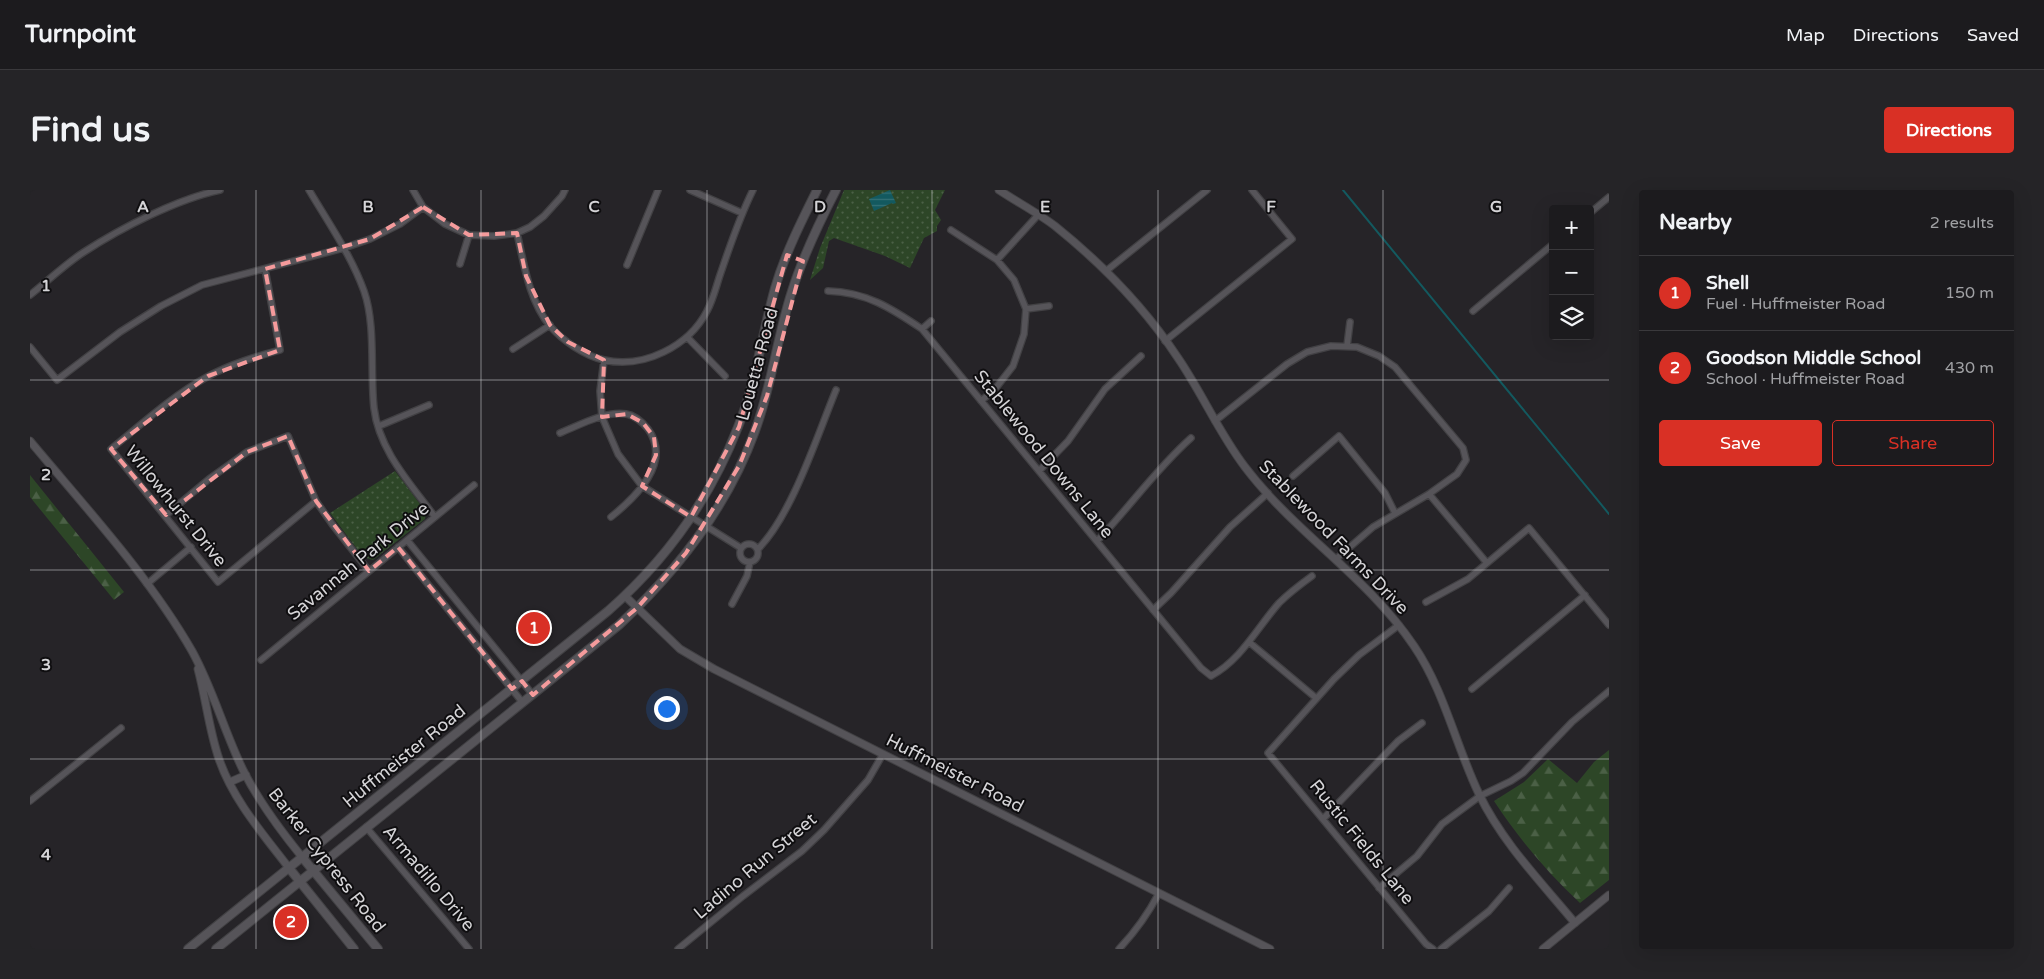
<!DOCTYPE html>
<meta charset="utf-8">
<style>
body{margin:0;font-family:"Varela Round",sans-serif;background:#252427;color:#f1f3f6}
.controls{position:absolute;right:15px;top:15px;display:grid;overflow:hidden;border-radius:5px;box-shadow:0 5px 20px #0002}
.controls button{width:45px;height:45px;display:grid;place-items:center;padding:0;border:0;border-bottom:1px solid #3a393c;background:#1c1b1e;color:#f1f3f6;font:25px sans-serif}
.you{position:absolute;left:636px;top:518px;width:18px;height:18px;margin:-12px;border:4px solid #fff;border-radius:50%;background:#1a73e8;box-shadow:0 0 0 8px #1a73e833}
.badge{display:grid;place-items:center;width:32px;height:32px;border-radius:50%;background:#d93025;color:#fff;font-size:16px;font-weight:700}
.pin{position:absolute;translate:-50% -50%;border:2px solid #fff;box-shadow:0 1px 5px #0006}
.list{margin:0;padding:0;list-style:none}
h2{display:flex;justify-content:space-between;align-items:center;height:65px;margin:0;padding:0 20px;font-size:21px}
h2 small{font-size:16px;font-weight:400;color:#a0a1a4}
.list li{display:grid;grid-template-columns:32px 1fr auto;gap:15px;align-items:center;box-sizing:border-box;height:75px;padding:0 20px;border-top:1px solid #3a393c}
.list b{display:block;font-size:19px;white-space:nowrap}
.list p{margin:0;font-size:16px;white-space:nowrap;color:#a0a1a4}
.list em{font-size:16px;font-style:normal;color:#a0a1a4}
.actions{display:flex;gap:10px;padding:15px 20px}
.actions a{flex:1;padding:11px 0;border:1px solid #d93025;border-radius:5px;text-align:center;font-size:18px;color:#d93025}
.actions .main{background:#d93025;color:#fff}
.icon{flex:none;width:28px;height:28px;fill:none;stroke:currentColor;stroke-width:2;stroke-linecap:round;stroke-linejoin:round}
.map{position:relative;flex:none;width:1579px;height:759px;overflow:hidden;border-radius:5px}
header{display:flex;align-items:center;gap:30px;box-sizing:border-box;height:70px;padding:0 25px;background:#1c1b1e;border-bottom:1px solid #3a393c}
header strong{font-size:24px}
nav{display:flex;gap:28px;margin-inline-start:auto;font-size:18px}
.intro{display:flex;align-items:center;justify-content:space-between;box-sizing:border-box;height:120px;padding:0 30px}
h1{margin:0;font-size:35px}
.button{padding:12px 22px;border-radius:5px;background:#d93025;color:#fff;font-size:18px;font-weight:700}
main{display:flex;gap:30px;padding:0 30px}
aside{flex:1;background:#1c1b1e;border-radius:5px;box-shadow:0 5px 20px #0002}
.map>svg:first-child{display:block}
.forest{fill:url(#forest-firs)}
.park{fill:url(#park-dots)}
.water{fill:url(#water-rules)}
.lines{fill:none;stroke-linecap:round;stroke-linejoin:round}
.stream{stroke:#13595f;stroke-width:2}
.minor-casing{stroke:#424144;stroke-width:8}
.tertiary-casing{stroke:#424144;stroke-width:9}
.secondary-casing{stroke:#424144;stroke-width:10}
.minor{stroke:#565459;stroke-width:5.5}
.tertiary{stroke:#565459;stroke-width:7}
.secondary{stroke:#565459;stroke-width:8}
.marked{fill:none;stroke:#f59b9c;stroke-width:4;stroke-dasharray:10 6;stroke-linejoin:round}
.grid{fill:none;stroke:#d5d4d7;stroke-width:1;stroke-opacity:0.55}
.labels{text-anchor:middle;stroke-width:4;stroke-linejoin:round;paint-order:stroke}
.street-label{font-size:18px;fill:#d5d4d7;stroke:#0f0e10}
.grid-label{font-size:16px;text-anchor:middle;font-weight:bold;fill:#d5d4d7;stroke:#0f0e10;stroke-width:4;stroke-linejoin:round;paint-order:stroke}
</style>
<header>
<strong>Turnpoint</strong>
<nav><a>Map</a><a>Directions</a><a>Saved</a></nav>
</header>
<div class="intro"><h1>Find us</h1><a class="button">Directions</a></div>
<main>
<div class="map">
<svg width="1579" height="759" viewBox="0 0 1579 759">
<defs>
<pattern id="forest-firs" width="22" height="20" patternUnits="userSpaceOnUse" patternTransform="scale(1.25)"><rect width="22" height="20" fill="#2d4627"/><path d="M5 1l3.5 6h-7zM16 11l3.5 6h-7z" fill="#4b6046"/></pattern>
<pattern id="park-dots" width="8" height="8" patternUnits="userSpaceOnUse" patternTransform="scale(1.25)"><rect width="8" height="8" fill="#2d4627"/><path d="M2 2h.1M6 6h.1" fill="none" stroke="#4b6046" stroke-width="1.8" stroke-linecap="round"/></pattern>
<pattern id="water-rules" width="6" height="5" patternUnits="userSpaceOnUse" patternTransform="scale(1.25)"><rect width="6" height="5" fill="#13595f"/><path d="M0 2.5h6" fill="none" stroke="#347075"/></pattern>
</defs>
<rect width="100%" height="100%" fill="#262428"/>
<path class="forest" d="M 0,285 L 94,402 L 84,410 L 0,307 Z
M 1579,560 L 1579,690 L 1550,713 C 1517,682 1489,649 1464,611 L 1494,592 L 1518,569 L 1547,593 L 1564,572 Z"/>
<path class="park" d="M 814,0 L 915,0 L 905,20 L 911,30 L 907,36 L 907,41 L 894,48 L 880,78 L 855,66 L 804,48 L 799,51 L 793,78 L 780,90 L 790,58 Z
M 365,281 L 396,322 L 395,329 L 343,370 L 333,367 L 300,323 Z"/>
<path class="water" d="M 860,0 L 866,13 L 863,14 L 862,13 L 844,21 L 839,9 Z"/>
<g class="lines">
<path class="stream" d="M 1313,0 L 1579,324"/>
<defs>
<path id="minor" d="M 279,0 C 298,32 321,65 334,101 C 346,135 340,182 344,218 C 349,261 381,294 405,327
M 383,0 L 393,17 L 415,34 L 439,45 L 464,46 L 487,43 L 500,37 L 514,26 L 532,6 L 535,0
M 660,0 L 712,23
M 1560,23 L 1579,7
M 921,40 L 967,70 L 984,90 L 996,119 L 994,144 L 983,176 L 965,199 L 951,211
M 487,43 C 494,74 499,111 520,136 C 533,151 555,166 574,170 C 614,179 659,156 677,121 C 683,110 686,97 690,85 C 700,56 709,28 723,0
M 967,70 L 1008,25
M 430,74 L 439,45
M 597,75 L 628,0
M 235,79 L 250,160 C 225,167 200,174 177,187 C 142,206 112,234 81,259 L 188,392 L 286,311
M 1076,81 L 1177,0
M 798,101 C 836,102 861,118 892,139 L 1171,478 L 1181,486 C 1211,470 1227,438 1249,413 C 1259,403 1271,394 1282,386
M 0,105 C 18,91 35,74 54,62 C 91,38 147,9 190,0
M 996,119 L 1019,116
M 1443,121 L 1523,54
M 892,139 L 901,131
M 657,147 L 695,186
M 1135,151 L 1262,49 L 1222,0
M 1317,156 L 1320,132
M 0,157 L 27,190 L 90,142 L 131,116 L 172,95 L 314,58 L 340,49 L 370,34 L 393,17
M 483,159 L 520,135
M 574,170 L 570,201 L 572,227 L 588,264 L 612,296 L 711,358
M 1185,231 L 1257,174 L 1277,162 L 1301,156 L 1327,157 L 1349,166 L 1365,177 L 1433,258 L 1436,270 L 1427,284 L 1399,304 L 1343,337 L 1306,369
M 349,236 L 399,215
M 530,243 C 550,235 574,221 596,224 C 604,225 613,233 618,239 C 642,272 606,307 581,327
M 1009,281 L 1038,251 L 1075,199 L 1111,166
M 1263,286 L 1309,246 L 1355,303 L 1365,323
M 1399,304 L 1457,373
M 136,325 L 179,289 L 217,262 L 258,246 L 286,311 L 302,334 L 339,381
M 377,350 L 503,505
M 1067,351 C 1099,318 1126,279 1161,248
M710 363a9 9 0 1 1 18 0a9 9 0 1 1-18 0Z
M 368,357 L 493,513
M 728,359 C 762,325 787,246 806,200
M 117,394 L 161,357
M 1396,412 L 1438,389 L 1499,338 L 1579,435
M 702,414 L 717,386 L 720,372
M 1123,420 L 1141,403 L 1200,337 L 1238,303
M 1369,435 L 1329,465 L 1304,489 L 1238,563 L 1396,754 L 1403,759
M 1219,452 L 1286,508
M 231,470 L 444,295
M 1442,499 L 1555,405
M 0,611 L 91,538
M 1293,629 L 1368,551 L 1392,533
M 336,637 L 439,759
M 1349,698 L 1387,666 L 1412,634 L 1450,606 L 1481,591 L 1493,583 L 1542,532 L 1579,501
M 648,759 L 713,706 L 772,661 L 794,640 L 838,590 L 853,564
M 1089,759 C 1105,742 1118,724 1129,703
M 1411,759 L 1459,721 L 1479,698"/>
<path id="tertiary" d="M 969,0 C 987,12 1008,23 1025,36 C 1071,73 1115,118 1148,168 C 1172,203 1189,243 1215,277 C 1265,343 1338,387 1384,456 C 1414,500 1426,556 1449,604 C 1472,652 1511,692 1545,733
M 0,251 C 55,317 119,386 162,461 C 183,499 194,541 213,580 C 229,612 250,640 272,667
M 595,406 L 650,459 L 684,479 L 1240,759
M 168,479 C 176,509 179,540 189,569 C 203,610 233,644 259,678
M 200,592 L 216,585
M 1513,759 L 1579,705"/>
<path id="secondary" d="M 272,667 L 348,759
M 259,678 L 324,759
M 158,759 L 578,421 C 635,371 680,309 708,237 C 726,192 732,144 745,98 C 755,64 771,32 787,0
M 186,759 L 589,435 C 647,381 698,316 725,241 C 742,195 747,147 762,101 C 773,66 789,33 806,0"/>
</defs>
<use href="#minor" class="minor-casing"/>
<use href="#tertiary" class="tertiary-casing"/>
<use href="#secondary" class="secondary-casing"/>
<use href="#minor" class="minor"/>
<use href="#tertiary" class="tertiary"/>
<use href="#secondary" class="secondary"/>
</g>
<path class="marked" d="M 393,17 L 439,45 L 487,43 L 496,86 L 520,135 L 538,152 L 574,170 L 572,227 L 597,224 L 613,233 L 624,247 L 626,265 L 612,296 L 661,327 L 709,237 L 757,65 L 773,71 L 737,206 L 709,276 L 656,363 L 607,418 L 503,505 L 492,491 L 482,499 L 368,357 L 339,381 L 286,311 L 258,246 L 217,262 L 136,325 L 81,259 L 178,186 L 250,160 L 235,79 L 340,49 Z"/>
<path class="grid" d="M 226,0 L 226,759M 451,0 L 451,759M 677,0 L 677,759M 902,0 L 902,759M 1128,0 L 1128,759M 1353,0 L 1353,759M 0,190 L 1579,190M 0,380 L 1579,380M 0,569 L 1579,569"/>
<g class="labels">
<g class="street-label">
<text transform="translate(727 174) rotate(-75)" y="6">Louetta Road</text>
<text transform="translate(1014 264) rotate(51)" y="6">Stablewood Downs Lane</text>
<text transform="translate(146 316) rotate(51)" y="6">Willowhurst Drive</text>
<text transform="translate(1304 347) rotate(46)" y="6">Stablewood Farms Drive</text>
<text transform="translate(328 371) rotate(-39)" y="6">Savannah Park Drive</text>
<text transform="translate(374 566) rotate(-39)" y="6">Huffmeister Road</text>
<text transform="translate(925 583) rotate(27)" y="6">Huffmeister Road</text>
<text transform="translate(1332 652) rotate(51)" y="6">Rustic Fields Lane</text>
<text transform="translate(297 670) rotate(52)" y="6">Barker Cypress Road</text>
<text transform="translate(725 676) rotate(-40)" y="6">Ladino Run Street</text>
<text transform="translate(399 688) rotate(50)" y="6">Armadillo Drive</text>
</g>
</g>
<g class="grid-label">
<text x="113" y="22">A</text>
<text x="338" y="22">B</text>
<text x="564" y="22">C</text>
<text x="790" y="22">D</text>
<text x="1015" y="22">E</text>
<text x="1241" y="22">F</text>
<text x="1466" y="22">G</text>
<text x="16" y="101">1</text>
<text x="16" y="290">2</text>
<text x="16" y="480">3</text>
<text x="16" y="670">4</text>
</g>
</svg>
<div class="controls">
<button>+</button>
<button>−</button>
<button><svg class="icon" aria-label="layers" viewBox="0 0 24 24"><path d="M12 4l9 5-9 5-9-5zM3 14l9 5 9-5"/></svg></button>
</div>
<div class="you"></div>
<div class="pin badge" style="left:504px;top:438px">1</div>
<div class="pin badge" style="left:261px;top:732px">2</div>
</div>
<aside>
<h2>Nearby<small>2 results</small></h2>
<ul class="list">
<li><span class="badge">1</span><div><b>Shell</b><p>Fuel · Huffmeister Road</p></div><em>150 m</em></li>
<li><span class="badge">2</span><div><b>Goodson Middle School</b><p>School · Huffmeister Road</p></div><em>430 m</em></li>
</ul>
<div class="actions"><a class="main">Save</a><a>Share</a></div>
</aside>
</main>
